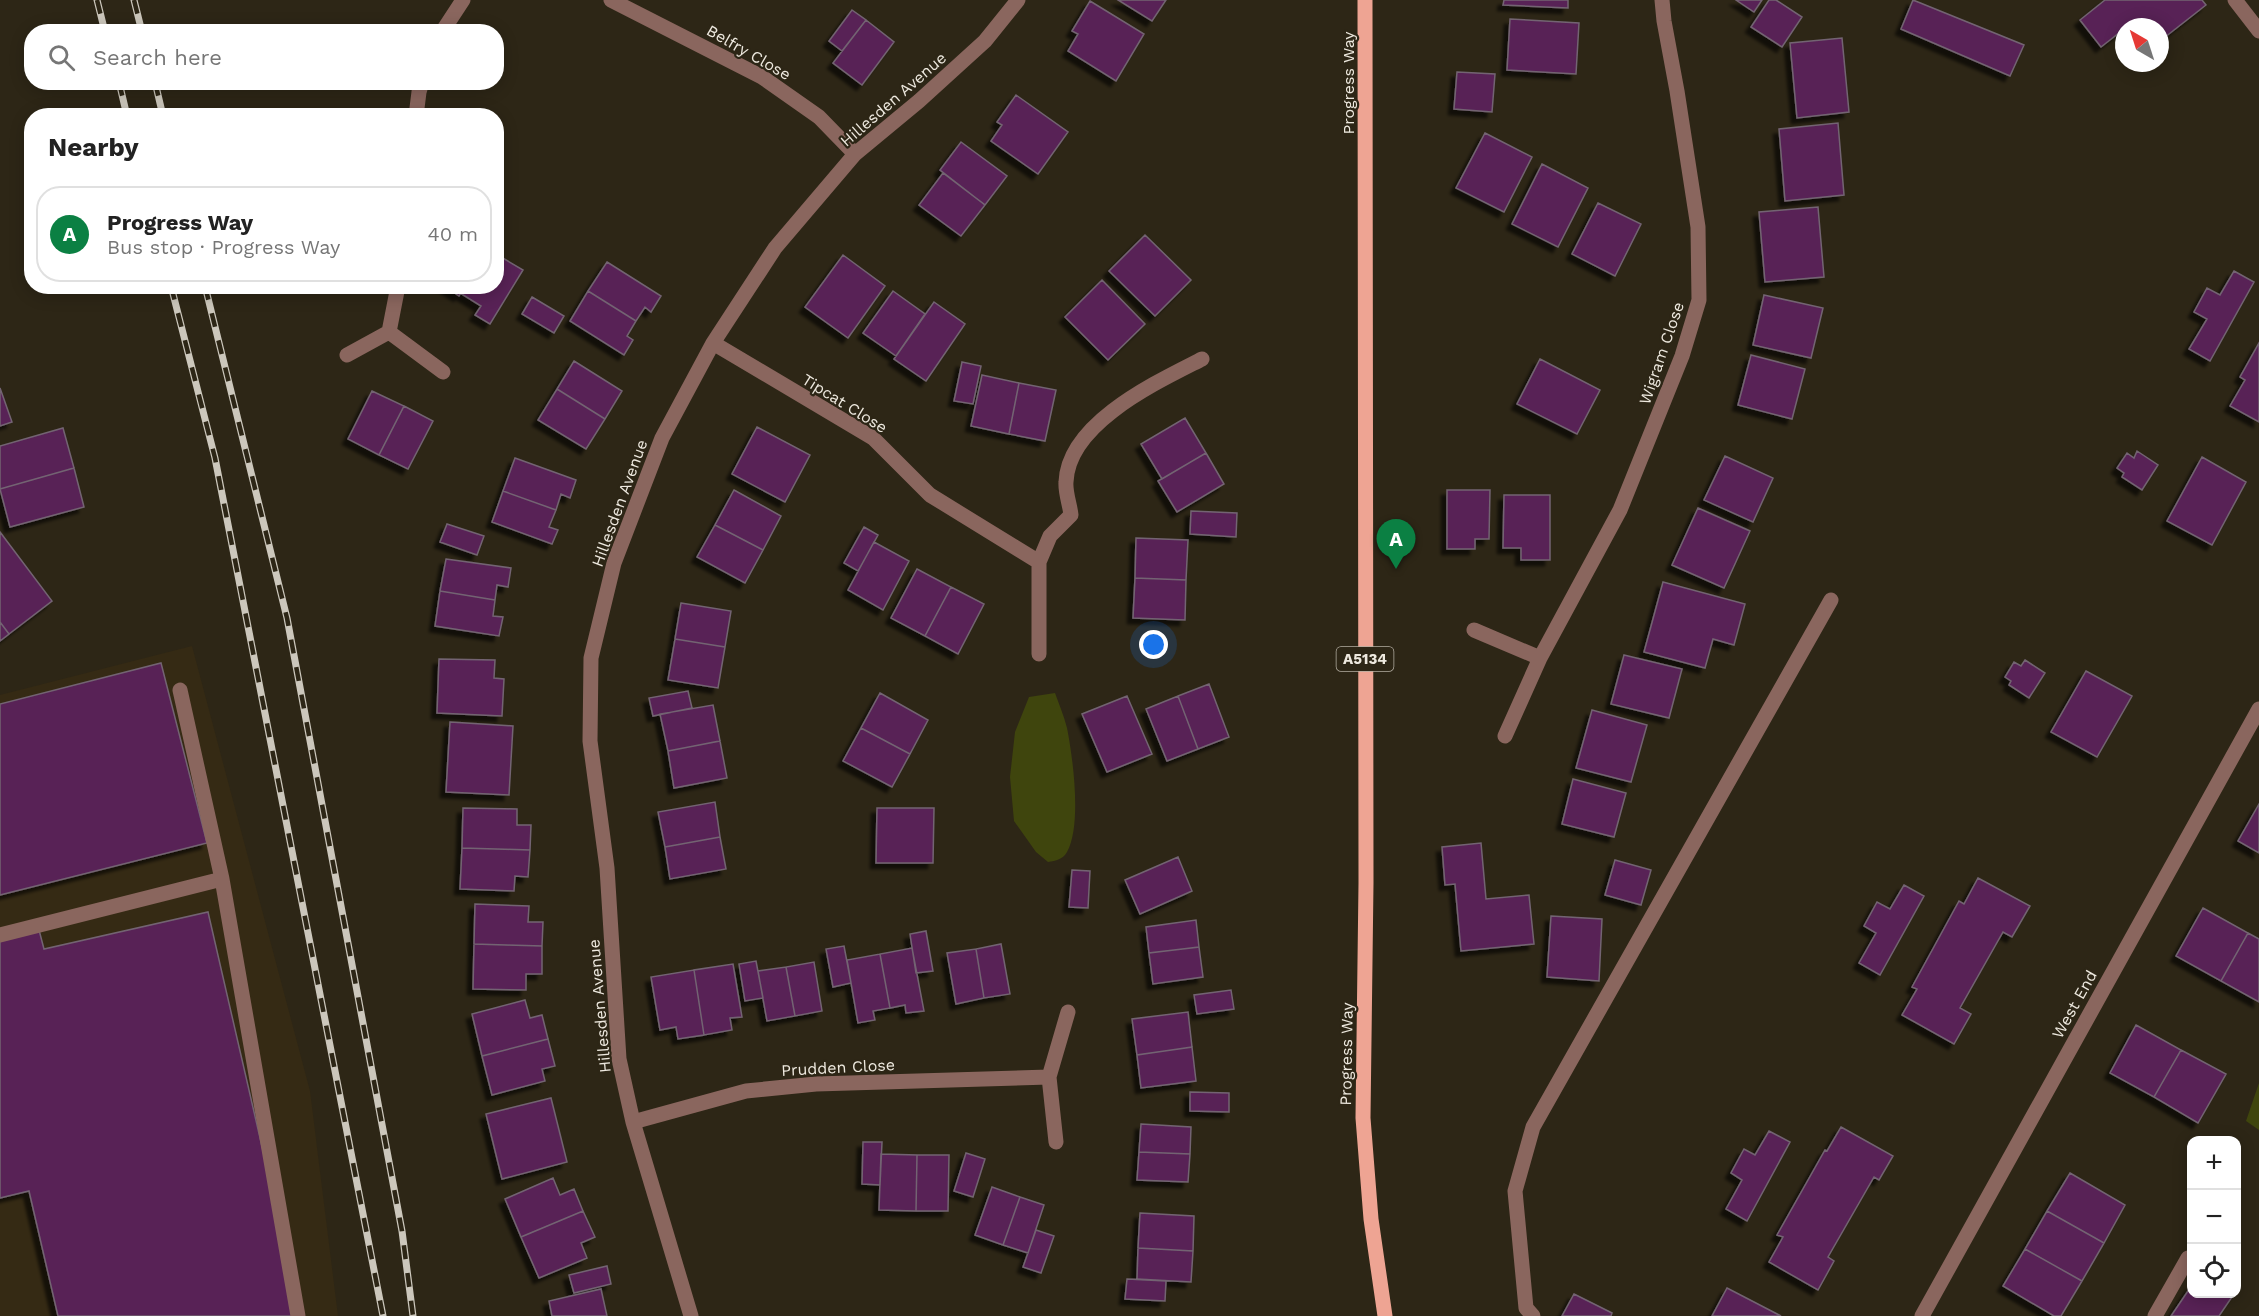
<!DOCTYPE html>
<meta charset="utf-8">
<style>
body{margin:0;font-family:"Work Sans",sans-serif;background:#f2f2f2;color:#222}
.controls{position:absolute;right:18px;bottom:18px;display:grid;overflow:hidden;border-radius:12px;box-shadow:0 3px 15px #0003}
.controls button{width:54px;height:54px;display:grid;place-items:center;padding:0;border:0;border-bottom:2px solid #e0e0e0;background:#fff;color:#222;font:30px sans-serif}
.compass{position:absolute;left:2115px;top:18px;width:54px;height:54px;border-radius:50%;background:#fff;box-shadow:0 3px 15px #0003;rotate:321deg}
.you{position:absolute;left:1154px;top:645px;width:21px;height:21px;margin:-15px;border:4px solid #fff;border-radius:50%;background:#1a73e8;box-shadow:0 0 0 9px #1a73e833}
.badge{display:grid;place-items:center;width:39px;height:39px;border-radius:50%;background:#0b8043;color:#fff;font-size:20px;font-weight:700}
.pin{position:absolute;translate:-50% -50px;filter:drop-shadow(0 2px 3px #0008)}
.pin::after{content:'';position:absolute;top:32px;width:21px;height:18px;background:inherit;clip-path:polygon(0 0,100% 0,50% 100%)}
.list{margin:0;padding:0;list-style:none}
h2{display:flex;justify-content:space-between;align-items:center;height:78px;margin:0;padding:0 24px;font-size:26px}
h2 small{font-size:20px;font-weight:400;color:#767676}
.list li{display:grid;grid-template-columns:39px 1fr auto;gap:18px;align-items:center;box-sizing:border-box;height:96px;margin:0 12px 12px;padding:0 12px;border:2px solid #e0e0e0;border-radius:24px}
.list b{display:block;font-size:22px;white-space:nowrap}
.list p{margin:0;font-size:20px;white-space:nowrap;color:#767676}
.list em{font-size:20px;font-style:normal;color:#767676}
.icon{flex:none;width:33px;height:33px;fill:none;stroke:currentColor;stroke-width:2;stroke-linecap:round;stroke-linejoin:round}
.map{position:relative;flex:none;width:2259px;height:1316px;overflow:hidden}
.search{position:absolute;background:#fff;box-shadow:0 3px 15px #0003;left:24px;top:24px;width:480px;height:66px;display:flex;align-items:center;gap:15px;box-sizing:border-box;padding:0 21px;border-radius:24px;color:#767676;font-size:22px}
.panel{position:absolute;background:#fff;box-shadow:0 3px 15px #0003;left:24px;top:108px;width:480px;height:186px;border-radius:24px}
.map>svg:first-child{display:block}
.built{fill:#352a14}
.green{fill:#3f450d}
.building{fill:#582257;stroke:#736472;stroke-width:1.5;filter:url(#shadow)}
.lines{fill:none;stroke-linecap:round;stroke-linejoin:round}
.minor{stroke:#8a665e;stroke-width:15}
.major{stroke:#eea493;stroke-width:15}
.rail-casing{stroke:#ccc7bc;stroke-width:7}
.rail{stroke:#2d2616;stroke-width:4.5;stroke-dasharray:14;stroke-linecap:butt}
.labels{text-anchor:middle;stroke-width:4.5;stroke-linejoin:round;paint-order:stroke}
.shield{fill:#2d2616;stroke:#b4aea3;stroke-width:1.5}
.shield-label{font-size:15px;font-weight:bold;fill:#eee9df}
.street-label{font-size:16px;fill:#eee9df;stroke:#2d2616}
</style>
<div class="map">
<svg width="2259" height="1316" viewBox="0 0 2259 1316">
<defs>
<filter id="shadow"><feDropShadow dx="-5.5" dy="5.5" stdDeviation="1.5" flood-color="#0009"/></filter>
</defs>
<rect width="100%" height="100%" fill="#2d2616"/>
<path class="built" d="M 192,646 L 310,1091 L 338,1316 L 0,1316 L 0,695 Z"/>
<path class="green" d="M 1055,693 C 1059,704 1064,716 1067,728 C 1073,758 1082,825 1067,852 C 1063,859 1056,861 1048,862 L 1036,852 L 1014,821 L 1010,777 L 1015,732 L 1029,697 Z
M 2259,1083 L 2259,1130 L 2246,1121 Z"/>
<path class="building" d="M 1118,0 L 1166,0 L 1152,21 Z
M 1504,0 L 1568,0 L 1568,8 L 1503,5 Z
M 1736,0 L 1762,0 L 1754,12 Z
M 1769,0 L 1776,0 L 1802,17 L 1782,47 L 1751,27 Z
M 1913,0 L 2024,45 L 2010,76 L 1901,29 Z
M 2105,0 L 2202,0 L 2206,5 L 2160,41 L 2160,27 L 2128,26 L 2124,27 L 2124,29 L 2101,47 L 2080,20 Z
M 1090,1 L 1144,34 L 1116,81 L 1068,51 L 1078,34 L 1072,31 Z
M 852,10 L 866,20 L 842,51 L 829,41 Z
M 1510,19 L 1579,23 L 1576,74 L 1507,70 Z
M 866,20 L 894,42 L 862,85 L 833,63 Z
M 1842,38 L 1849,112 L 1797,118 L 1790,43 Z
M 1457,72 L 1495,74 L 1492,112 L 1454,109 Z
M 1016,95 L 1068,132 L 1038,174 L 991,141 L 1002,125 L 997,122 Z
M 1838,123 L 1844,195 L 1785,201 L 1779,129 Z
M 1485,133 L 1532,157 L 1504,212 L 1456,188 Z
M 961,142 L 1007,176 L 985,205 L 940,170 Z
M 1542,164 L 1588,188 L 1558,247 L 1512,224 Z
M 943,173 L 985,205 L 961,236 L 919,205 Z
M 1598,203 L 1641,224 L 1615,276 L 1572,254 Z
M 1818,207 L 1824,277 L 1765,282 L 1759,212 Z
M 1145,235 L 1191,280 L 1155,316 L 1109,271 Z
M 496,254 L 523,270 L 490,324 L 475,315 L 481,306 L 460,293 L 464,286 L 496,286 Z
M 843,255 L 885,286 L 848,338 L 805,307 Z
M 607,262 L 661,296 L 651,312 L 645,307 L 636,321 L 588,291 Z
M 2234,271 L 2254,282 L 2210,361 L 2189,349 L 2207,319 L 2194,312 L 2207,288 L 2220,295 Z
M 1102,280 L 1145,324 L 1108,360 L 1065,317 Z
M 444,286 L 464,286 L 459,296 Z
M 588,291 L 636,321 L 627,336 L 633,340 L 624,355 L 570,321 Z
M 893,291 L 925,314 L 896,356 L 863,333 Z
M 1764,295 L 1823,308 L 1811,358 L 1753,345 Z
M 532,297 L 564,316 L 554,333 L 522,314 Z
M 934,302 L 965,324 L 926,381 L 894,359 Z
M 2259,343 L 2259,422 L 2230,406 L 2245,380 L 2240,377 Z
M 1751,355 L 1805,369 L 1792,419 L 1738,405 Z
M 1540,359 L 1600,390 L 1577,434 L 1517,404 Z
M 574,361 L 622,391 L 605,419 L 557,389 Z
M 962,362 L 981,366 L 973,404 L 954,401 Z
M 982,375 L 1019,383 L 1009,434 L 971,426 Z
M 1019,383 L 1056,390 L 1045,441 L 1009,434 Z
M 0,388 L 12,422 L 0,426 Z
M 557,389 L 605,419 L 586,449 L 538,420 Z
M 372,391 L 404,406 L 379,455 L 348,439 Z
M 404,406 L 433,421 L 408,469 L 379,455 Z
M 1185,418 L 1206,453 L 1162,479 L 1141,444 Z
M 757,427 L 810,455 L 785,502 L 732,474 Z
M 63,428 L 74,468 L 0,489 L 0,446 Z
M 2137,451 L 2158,465 L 2142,490 L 2122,477 L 2124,473 L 2117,468 L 2127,453 L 2134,458 Z
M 1206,453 L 1224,484 L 1177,512 L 1158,481 Z
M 1725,456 L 1773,478 L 1753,522 L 1704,500 Z
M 2202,457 L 2246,482 L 2212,545 L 2167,521 Z
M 515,458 L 576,480 L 570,498 L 561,494 L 556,510 L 503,491 Z
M 74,468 L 84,507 L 10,527 L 0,489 Z
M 734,490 L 781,516 L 763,550 L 715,525 Z
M 1447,490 L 1490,490 L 1489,539 L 1475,539 L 1475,549 L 1447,549 Z
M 503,491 L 556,510 L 549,527 L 558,530 L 552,544 L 492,522 Z
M 1504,495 L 1550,495 L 1550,560 L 1521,560 L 1521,548 L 1503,548 Z
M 1698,508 L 1750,531 L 1724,588 L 1672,565 Z
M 1191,511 L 1237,513 L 1236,537 L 1190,534 Z
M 447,524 L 484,536 L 477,555 L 440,542 Z
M 715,525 L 763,550 L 745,583 L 697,557 Z
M 864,527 L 878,535 L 858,571 L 844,563 Z
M 0,532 L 52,601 L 9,634 L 0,622 Z
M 1136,538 L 1188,540 L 1186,580 L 1135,578 Z
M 874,542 L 909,561 L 883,610 L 848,590 Z
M 446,559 L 511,568 L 508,587 L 497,585 L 495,600 L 440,591 Z
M 917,569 L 951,587 L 925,636 L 891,618 Z
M 1135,578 L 1186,580 L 1185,620 L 1133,618 Z
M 1663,582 L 1745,604 L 1734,645 L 1713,639 L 1705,668 L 1644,652 Z
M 951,587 L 984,604 L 958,654 L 925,636 Z
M 440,591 L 495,600 L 493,616 L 503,617 L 499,636 L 435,626 Z
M 681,603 L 731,611 L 725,647 L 675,639 Z
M 0,622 L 9,634 L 0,641 Z
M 675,639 L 725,647 L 718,688 L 668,680 Z
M 1624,655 L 1682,669 L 1669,718 L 1611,704 Z
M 439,659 L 495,660 L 494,678 L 504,679 L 502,716 L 437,713 Z
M 2025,660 L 2045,673 L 2029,698 L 2009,685 L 2011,681 L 2005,677 L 2014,662 L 2021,666 Z
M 161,663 L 207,843 L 0,895 L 0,704 Z
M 2086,671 L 2132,696 L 2097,757 L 2051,732 Z
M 1209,684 L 1229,737 L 1198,749 L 1178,696 Z
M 688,691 L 692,708 L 653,716 L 649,698 Z
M 880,693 L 928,720 L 910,754 L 861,728 Z
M 1127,696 L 1152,754 L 1107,772 L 1082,714 Z
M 1178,696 L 1198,749 L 1167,761 L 1146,709 Z
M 713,705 L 720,741 L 668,751 L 660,714 Z
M 1592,710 L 1647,725 L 1631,782 L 1576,768 Z
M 450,722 L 513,726 L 509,795 L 446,792 Z
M 861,728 L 910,754 L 892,787 L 843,761 Z
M 720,741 L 727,778 L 674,788 L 668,751 Z
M 1573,779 L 1626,793 L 1614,837 L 1562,824 Z
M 715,802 L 720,837 L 665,847 L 658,812 Z
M 2259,804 L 2259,853 L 2238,841 Z
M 463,808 L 517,809 L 517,825 L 531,825 L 530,850 L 462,848 Z
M 877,808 L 934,808 L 933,863 L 876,863 Z
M 720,837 L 726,869 L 670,879 L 665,847 Z
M 1481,843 L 1486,899 L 1529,895 L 1534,944 L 1461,951 L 1455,884 L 1445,885 L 1442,847 Z
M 462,848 L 530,850 L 528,877 L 515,876 L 514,891 L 460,889 Z
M 1178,857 L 1192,891 L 1140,914 L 1125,880 Z
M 1615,860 L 1651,870 L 1641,905 L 1605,895 Z
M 1072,870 L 1090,871 L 1088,908 L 1069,907 Z
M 1978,878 L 2030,906 L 2012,937 L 2003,932 L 1960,1008 L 1971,1014 L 1954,1044 L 1902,1015 L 1917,989 L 1912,987 L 1959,901 L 1964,904 Z
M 1904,885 L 1924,896 L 1880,975 L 1859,963 L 1876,933 L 1864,926 L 1877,902 L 1890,909 Z
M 475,904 L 529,906 L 528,922 L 543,922 L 542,946 L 474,944 Z
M 2203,908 L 2248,933 L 2221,981 L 2176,956 Z
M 208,912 L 301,1316 L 58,1316 L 29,1191 L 0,1198 L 0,939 L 39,930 L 44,949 Z
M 1551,916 L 1602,919 L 1599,981 L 1547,977 Z
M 1196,920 L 1199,947 L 1149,953 L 1146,927 Z
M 926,931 L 933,971 L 916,973 L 910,934 Z
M 2248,933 L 2259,939 L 2259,1002 L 2221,981 Z
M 474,944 L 542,946 L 542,974 L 526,974 L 526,990 L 473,989 Z
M 1001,944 L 1010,994 L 984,998 L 976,949 Z
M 844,946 L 851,983 L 833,987 L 826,949 Z
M 1199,947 L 1203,977 L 1153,984 L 1149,953 Z
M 912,948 L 924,1011 L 906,1013 L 905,1005 L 890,1008 L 880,954 Z
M 976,949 L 984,998 L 956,1004 L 947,953 Z
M 880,954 L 890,1008 L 873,1011 L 875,1020 L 858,1023 L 847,960 Z
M 756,961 L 763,998 L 745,1001 L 739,964 Z
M 814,962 L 822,1011 L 795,1016 L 786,967 Z
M 733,964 L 742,1017 L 730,1018 L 732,1030 L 704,1035 L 694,970 Z
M 786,967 L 795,1016 L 767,1021 L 758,971 Z
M 694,970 L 704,1035 L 678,1039 L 676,1027 L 660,1030 L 651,977 Z
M 1231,990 L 1234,1009 L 1197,1014 L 1194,995 Z
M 525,1000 L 530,1018 L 542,1015 L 548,1039 L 482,1056 L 472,1014 Z
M 1188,1012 L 1192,1047 L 1137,1055 L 1132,1019 Z
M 2136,1025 L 2181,1050 L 2154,1097 L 2110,1073 Z
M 548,1039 L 555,1066 L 542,1069 L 545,1081 L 492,1095 L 482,1056 Z
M 1192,1047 L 1196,1081 L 1141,1088 L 1137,1055 Z
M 2181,1050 L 2226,1074 L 2198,1123 L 2154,1097 Z
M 1190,1092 L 1229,1093 L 1229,1112 L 1190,1111 Z
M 551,1098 L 567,1162 L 502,1179 L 486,1114 Z
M 1141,1124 L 1191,1127 L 1190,1154 L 1139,1152 Z
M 1841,1127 L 1893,1156 L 1879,1180 L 1874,1177 L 1828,1257 L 1834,1261 L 1818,1290 L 1769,1262 L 1783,1237 L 1777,1235 L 1825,1150 L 1827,1151 Z
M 1769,1131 L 1790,1142 L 1747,1221 L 1726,1209 L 1742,1180 L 1731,1173 L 1744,1149 L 1755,1155 Z
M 863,1142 L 882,1142 L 880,1185 L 862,1184 Z
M 1139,1152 L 1190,1154 L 1188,1182 L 1137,1180 Z
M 966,1153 L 985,1159 L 973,1197 L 954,1191 Z
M 881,1154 L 917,1155 L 916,1211 L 879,1210 Z
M 917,1155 L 949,1155 L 948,1211 L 916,1211 Z
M 2070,1173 L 2125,1205 L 2104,1243 L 2047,1211 Z
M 553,1178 L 560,1195 L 574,1189 L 583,1211 L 521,1237 L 505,1199 Z
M 992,1187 L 1020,1197 L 1003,1245 L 975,1235 Z
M 1020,1197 L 1044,1205 L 1028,1253 L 1003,1245 Z
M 583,1211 L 595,1237 L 581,1243 L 587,1258 L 539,1278 L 521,1237 Z
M 2047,1211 L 2104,1243 L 2082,1281 L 2025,1249 Z
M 1140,1213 L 1194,1216 L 1193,1251 L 1138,1248 Z
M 1036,1230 L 1054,1236 L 1041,1273 L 1023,1267 Z
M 1138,1248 L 1193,1251 L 1191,1282 L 1137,1279 Z
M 2025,1249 L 2082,1281 L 2061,1316 L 2054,1316 L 2003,1286 Z
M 607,1266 L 611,1284 L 574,1293 L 569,1275 Z
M 1127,1279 L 1166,1281 L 1165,1301 L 1125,1299 Z
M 2192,1285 L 2192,1294 L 2234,1294 L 2219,1316 L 2171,1316 Z
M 1727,1288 L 1781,1316 L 1712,1316 Z
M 601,1289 L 607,1316 L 552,1316 L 549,1301 Z
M 1574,1294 L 1612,1313 L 1611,1316 L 1562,1316 Z"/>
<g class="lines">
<path class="minor" d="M 611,0 L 762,77 L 819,117 L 855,154
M 2235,0 L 2259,31
M 442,32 L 463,0
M 416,116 L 419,92 L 422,82
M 389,332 L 443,372
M 713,343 L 873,438 L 930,495 L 1039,562
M 347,355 L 389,332 L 398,286
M 1474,630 L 1540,658 L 1620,510 L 1682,356 L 1699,300 L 1698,227 L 1677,91 L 1664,21 L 1662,0
M 1039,654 L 1039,562 L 1050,536 L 1071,515 C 1070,505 1065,492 1066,482 C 1068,423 1157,382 1202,359
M 180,690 L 222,879 L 298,1316
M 1505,736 L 1540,658
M 0,935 L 222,879
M 633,1122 L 746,1091 L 816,1084 L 1049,1077
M 1056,1142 L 1049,1077 L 1068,1012
M 691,1316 L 633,1122 L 619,1059 L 607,868 L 590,741 L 591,658 L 614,563 L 662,438 L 713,343 L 775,248 L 855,154 L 919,101 L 985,41 L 1018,0
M 1533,1316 L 1526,1308 L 1515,1191 L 1533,1127 L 1831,600
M 1922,1316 L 2259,709
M 2155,1316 L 2188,1258"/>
<path class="major" d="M 1365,0 L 1366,883 L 1363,1118 L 1371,1219 L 1385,1316"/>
<defs>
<path id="rail" d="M 97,0 L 105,32
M 134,0 L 142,32
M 119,82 L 127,116
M 155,82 L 163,116
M 171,286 L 215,458 L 383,1316
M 205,286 L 287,618 L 402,1231 L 413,1316"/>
</defs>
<use href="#rail" class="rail-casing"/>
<use href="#rail" class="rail"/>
</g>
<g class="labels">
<rect class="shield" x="1336.5" y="647" width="57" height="24" rx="4.5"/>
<g class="shield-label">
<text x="1365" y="664">A5134</text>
</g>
<g class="street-label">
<text transform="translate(749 52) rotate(30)" y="6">Belfry Close</text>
<text transform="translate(1348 83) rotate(-90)" y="6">Progress Way</text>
<text transform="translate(893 99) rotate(-41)" y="6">Hillesden Avenue</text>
<text transform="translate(1661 353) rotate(-71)" y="6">Wigram Close</text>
<text transform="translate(845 403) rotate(32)" y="6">Tipcat Close</text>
<text transform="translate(619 503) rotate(-70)" y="6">Hillesden Avenue</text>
<text transform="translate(2074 1004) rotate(-61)" y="6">West End</text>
<text transform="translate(599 1006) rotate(-95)" y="6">Hillesden Avenue</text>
<text transform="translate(1346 1054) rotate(-89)" y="6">Progress Way</text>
<text transform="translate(838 1067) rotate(-3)" y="6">Prudden Close</text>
</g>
</g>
</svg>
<div class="controls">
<button>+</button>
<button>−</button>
<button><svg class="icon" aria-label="locate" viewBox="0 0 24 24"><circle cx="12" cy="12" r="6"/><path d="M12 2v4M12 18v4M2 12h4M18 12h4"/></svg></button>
</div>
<svg class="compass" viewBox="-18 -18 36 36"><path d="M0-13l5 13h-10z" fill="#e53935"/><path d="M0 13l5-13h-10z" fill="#767676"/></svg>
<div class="you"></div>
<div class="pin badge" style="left:1396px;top:569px">A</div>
<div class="search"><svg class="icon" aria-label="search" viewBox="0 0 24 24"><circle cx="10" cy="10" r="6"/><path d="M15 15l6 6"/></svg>Search here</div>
<section class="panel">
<h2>Nearby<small></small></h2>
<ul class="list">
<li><span class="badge">A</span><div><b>Progress Way</b><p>Bus stop · Progress Way</p></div><em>40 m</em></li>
</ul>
</section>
</div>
